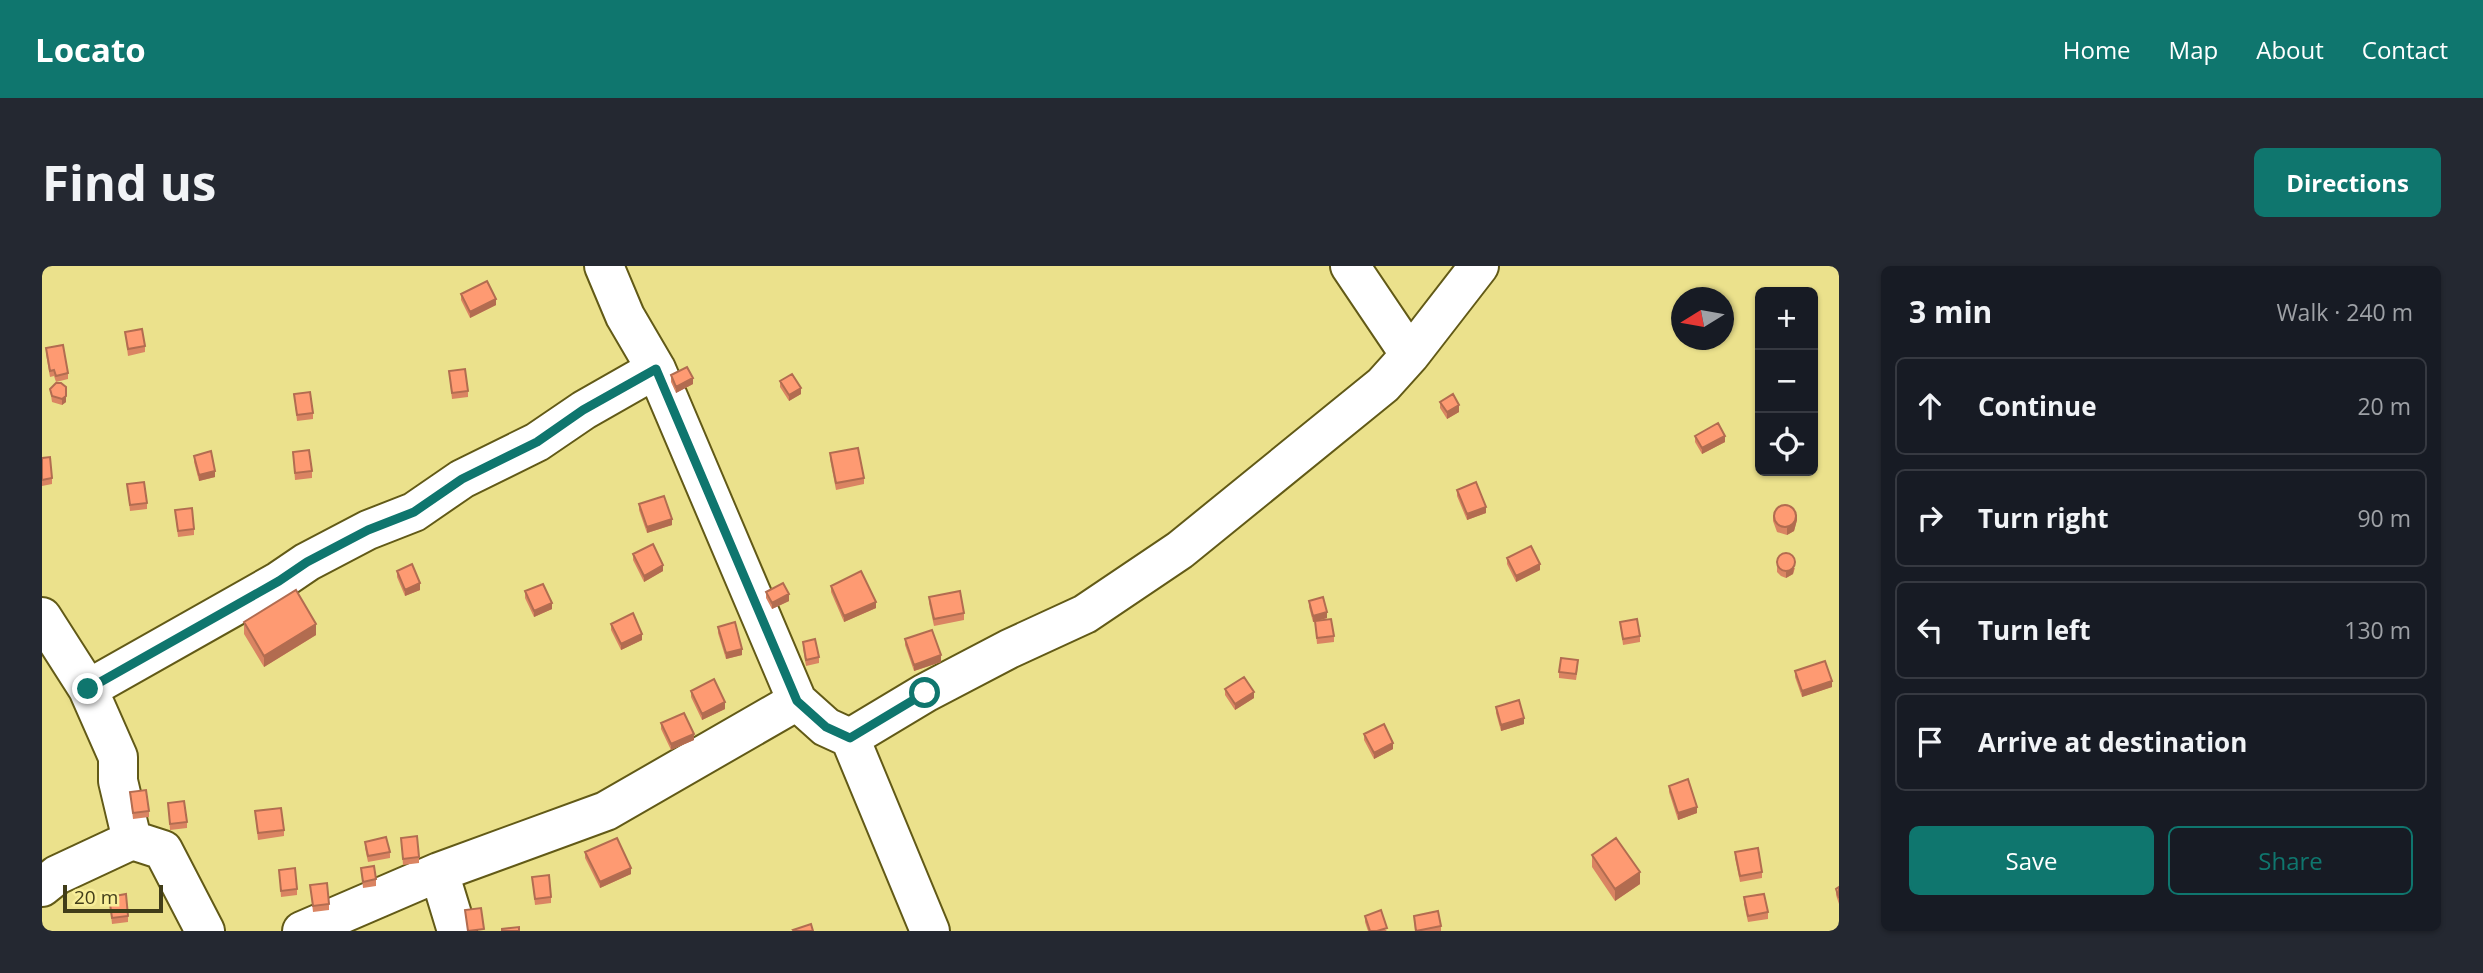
<!DOCTYPE html>
<meta charset="utf-8">
<style>
body{margin:0;font-family:"Open Sans",sans-serif;background:#242831;color:#f1f3f6}
.controls{position:absolute;right:21px;top:21px;display:grid;overflow:hidden;border-radius:10px;box-shadow:0 2px 5px #0004}
.controls button{width:63px;height:63px;display:grid;place-items:center;padding:0;border:0;border-bottom:2px solid #363941;background:#171b24;color:#f1f3f6;font:35px sans-serif}
.compass{position:absolute;left:1629px;top:21px;width:63px;height:63px;border-radius:50%;background:#171b24;box-shadow:0 2px 5px #0004;rotate:259deg}
.scale{position:absolute;left:21px;bottom:18px;width:100px;box-sizing:border-box;padding-left:7px;border:4px solid #413d19;border-top:0;font-size:19px;line-height:24px;white-space:nowrap;color:#413d19;-webkit-text-stroke:5px #f8ee99;paint-order:stroke}
.stop{position:absolute;width:21px;height:21px;margin:-16px;border:5px solid #0f766e;border-radius:50%;background:#fff}
.stop.end{background:#0f766e;border-color:#fff;box-shadow:0 2px 7px #0008}
.list{margin:0;padding:0;list-style:none}
h2{display:flex;justify-content:space-between;align-items:center;height:91px;margin:0;padding:0 28px;font-size:30px}
h2 small{font-size:23px;font-weight:400;color:#9ea1a6}
.list li{display:grid;grid-template-columns:46px 1fr auto;gap:21px;align-items:center;box-sizing:border-box;height:98px;margin:0 14px 14px;padding:0 14px;border:2px solid #363941;border-radius:10px}
.list b{display:block;font-size:26px;white-space:nowrap}
.list em{font-size:23px;font-style:normal;color:#9ea1a6}
.actions{display:flex;gap:14px;padding:21px 28px}
.actions a{flex:1;padding:16px 0;border:2px solid #0f766e;border-radius:10px;text-align:center;font-size:24px;color:#0f766e}
.actions .main{background:#0f766e;color:#fff}
.icon{flex:none;width:38px;height:38px;fill:none;stroke:currentColor;stroke-width:2;stroke-linecap:round;stroke-linejoin:round}
.map{position:relative;flex:none;width:1797px;height:665px;overflow:hidden;border-radius:10px}
header{display:flex;align-items:center;gap:42px;box-sizing:border-box;height:98px;padding:0 35px;background:#0f766e;color:#fff}
header strong{font-size:33px}
nav{display:flex;gap:38px;margin-inline-start:auto;font-size:24px}
.intro{display:flex;align-items:center;justify-content:space-between;box-sizing:border-box;height:168px;padding:0 42px}
h1{margin:0;font-size:49px}
.button{padding:18px 32px;border-radius:10px;background:#0f766e;color:#fff;font-size:24px;font-weight:700}
main{display:flex;gap:42px;padding:0 42px}
aside{flex:1;background:#171b24;border-radius:10px;box-shadow:0 2px 5px #0004}
.map>svg:first-child{display:block}
.lines{fill:none;stroke-linecap:round;stroke-linejoin:round}
.minor-casing{stroke:#625a17;stroke-width:42}
.minor{stroke:#fff;stroke-width:38}
.wall{fill:#da8462}
.shaded-wall{fill:#b26c50}
.building{fill:#fe9a72;stroke:#b26c50;stroke-width:2}
.route{stroke:#0f766e;stroke-width:9}
</style>
<header>
<strong>Locato</strong>
<nav><a>Home</a><a>Map</a><a>About</a><a>Contact</a></nav>
</header>
<div class="intro"><h1>Find us</h1><a class="button">Directions</a></div>
<main>
<div class="map">
<svg width="1797" height="665" viewBox="0 0 1797 665">
<rect width="100%" height="100%" fill="#ebe18c"/>
<g class="lines">
<defs>
<path id="minor" d="M 562,0 L 583,50 L 614,103 L 755,435 L 784,461 L 808,472 L 883,427 L 967,383 L 1043,348 L 1138,284 L 1341,119 L 1368,89 L 1437,0
M 1308,0 L 1368,89
M 0,351 L 46,423 L 76,491 L 76,515 L 90,574 L 121,584 L 163,665
M 46,423 L 237,315 L 265,296 L 326,264 L 372,246 L 420,213 L 495,176 L 542,144 L 614,103
M 808,472 L 888,665
M 0,621 L 15,609 L 90,574
M 260,665 L 397,606
M 415,665 L 397,606 L 564,545 L 755,435"/>
</defs>
<use href="#minor" class="minor-casing"/>
<use href="#minor" class="minor"/>
</g>
<path class="wall" d="M 419,28 L 454,39 L 428,52 L 419,34 Z
M 83,66 L 103,80 L 103,86 L 86,90 Z
M 4,82 L 26,107 L 26,113 L 14,116 L 12,110 L 8,111 L 4,88 Z
M 407,105 L 426,125 L 426,131 L 410,133 Z
M 629,109 L 651,118 L 634,127 L 629,116 Z
M 738,115 L 759,128 L 747,135 L 738,121 Z
M 24,121 L 24,136 L 20,139 L 10,136 L 8,123 Z
M 252,128 L 271,147 L 271,153 L 255,155 Z
M 1398,136 L 1417,146 L 1405,153 L 1398,142 Z
M 1653,170 L 1683,176 L 1660,188 L 1653,176 Z
M 251,186 L 270,205 L 270,212 L 253,214 Z
M 788,187 L 822,212 L 822,218 L 794,224 L 788,193 Z
M 152,190 L 173,211 L 157,215 L 152,196 Z
M 0,192 L 10,212 L 10,218 L 0,220 Z
M 85,218 L 105,237 L 105,243 L 88,245 Z
M 1415,224 L 1444,247 L 1425,254 L 1415,230 Z
M 597,238 L 630,259 L 605,267 L 597,244 Z
M 133,244 L 152,263 L 152,269 L 136,271 Z
M 1731,249 L 1755,254 L 1752,265 L 1745,269 L 1735,266 L 1731,255 Z
M 591,288 L 621,305 L 602,316 L 591,294 Z
M 1465,292 L 1498,304 L 1474,316 L 1465,298 Z
M 1735,300 L 1753,302 L 1751,308 L 1744,312 L 1739,310 L 1735,306 Z
M 355,305 L 378,324 L 363,330 L 355,311 Z
M 789,320 L 834,342 L 802,356 L 789,326 Z
M 483,325 L 510,343 L 492,351 L 483,332 Z
M 724,326 L 747,335 L 730,343 L 724,332 Z
M 887,331 L 922,347 L 922,354 L 892,360 L 887,337 Z
M 1267,335 L 1285,352 L 1275,355 L 1292,370 L 1292,376 L 1275,378 L 1273,356 L 1271,356 L 1267,341 Z
M 202,356 L 274,369 L 222,401 L 202,368 Z
M 1578,356 L 1598,370 L 1598,376 L 1581,379 Z
M 569,358 L 600,374 L 579,384 L 569,364 Z
M 676,361 L 700,389 L 684,393 L 676,367 Z
M 863,373 L 899,396 L 872,405 L 863,379 Z
M 761,376 L 777,391 L 777,397 L 764,400 L 761,382 Z
M 1536,400 L 1534,414 L 1517,412 L 1517,406 Z
M 1753,405 L 1790,421 L 1760,431 L 1753,411 Z
M 1183,423 L 1212,432 L 1193,444 L 1183,429 Z
M 649,425 L 683,443 L 660,454 L 649,431 Z
M 1454,441 L 1482,458 L 1459,465 L 1454,447 Z
M 619,457 L 652,474 L 629,484 L 619,463 Z
M 1322,468 L 1351,483 L 1332,493 L 1322,474 Z
M 1627,520 L 1655,547 L 1636,554 L 1627,526 Z
M 88,526 L 107,545 L 107,551 L 91,553 Z
M 126,537 L 145,556 L 145,562 L 128,564 Z
M 213,545 L 242,564 L 242,570 L 216,574 Z
M 359,572 L 377,591 L 377,597 L 361,599 Z
M 323,576 L 348,586 L 348,592 L 326,596 L 323,582 Z
M 543,586 L 589,608 L 558,622 L 543,592 Z
M 1693,586 L 1720,606 L 1720,612 L 1698,616 L 1693,592 Z
M 1550,589 L 1598,618 L 1573,635 L 1550,601 Z
M 319,602 L 334,613 L 334,620 L 321,622 Z
M 237,604 L 255,623 L 255,629 L 239,631 Z
M 490,611 L 509,631 L 509,637 L 493,639 Z
M 268,619 L 287,638 L 287,644 L 271,646 Z
M 1797,621 L 1797,638 L 1794,629 L 1794,623 Z
M 67,631 L 86,650 L 86,656 L 70,658 Z
M 1702,631 L 1726,646 L 1726,653 L 1706,656 L 1702,638 Z
M 1323,650 L 1345,665 L 1326,665 L 1323,656 Z
M 1372,650 L 1399,660 L 1399,665 L 1373,665 Z"/>
<path class="shaded-wall" d="M 454,33 L 454,39 L 428,52 L 428,46 Z
M 651,112 L 651,118 L 634,127 L 634,121 Z
M 759,122 L 759,128 L 747,135 L 747,129 Z
M 24,130 L 24,136 L 20,139 L 20,133 Z
M 1417,139 L 1417,146 L 1405,153 L 1405,146 Z
M 1683,170 L 1683,176 L 1660,188 L 1660,182 Z
M 173,205 L 173,211 L 157,215 L 157,209 Z
M 1444,241 L 1444,247 L 1425,254 L 1425,248 Z
M 1755,248 L 1755,254 L 1752,265 L 1745,269 L 1745,262 Z
M 630,253 L 630,259 L 605,267 L 605,261 Z
M 1753,296 L 1751,308 L 1744,312 L 1744,306 Z
M 1498,298 L 1498,304 L 1474,316 L 1474,310 Z
M 621,299 L 621,305 L 602,316 L 602,310 Z
M 378,317 L 378,324 L 363,330 L 363,324 Z
M 747,328 L 747,335 L 730,343 L 730,337 Z
M 834,336 L 834,342 L 802,356 L 802,350 Z
M 510,337 L 510,343 L 492,351 L 492,345 Z
M 1285,346 L 1285,352 L 1271,356 L 1271,350 Z
M 274,358 L 274,369 L 222,401 L 222,390 Z
M 600,368 L 600,374 L 579,384 L 579,378 Z
M 700,383 L 700,389 L 684,393 L 684,387 Z
M 899,389 L 899,396 L 872,405 L 872,399 Z
M 1790,415 L 1790,421 L 1760,431 L 1760,425 Z
M 1212,426 L 1212,432 L 1193,444 L 1193,438 Z
M 683,436 L 683,443 L 660,454 L 660,448 Z
M 1482,452 L 1482,458 L 1459,465 L 1459,459 Z
M 652,468 L 652,474 L 629,484 L 629,478 Z
M 1351,477 L 1351,483 L 1332,493 L 1332,487 Z
M 1655,541 L 1655,547 L 1636,554 L 1636,547 Z
M 589,602 L 589,608 L 558,622 L 558,616 Z
M 1598,606 L 1598,618 L 1573,635 L 1573,623 Z"/>
<path class="building" d="M 445,15 L 454,33 L 428,46 L 419,28 Z
M 100,63 L 103,80 L 86,83 L 83,66 Z
M 21,79 L 26,107 L 14,110 L 12,104 L 8,105 L 4,82 Z
M 645,101 L 651,112 L 634,121 L 629,109 Z
M 423,103 L 426,125 L 410,127 L 407,105 Z
M 750,108 L 759,122 L 747,129 L 738,115 Z
M 14,117 L 19,117 L 24,121 L 24,130 L 20,133 L 10,130 L 8,123 Z
M 268,126 L 271,147 L 255,149 L 252,128 Z
M 1411,128 L 1417,139 L 1405,146 L 1398,136 Z
M 1676,157 L 1683,170 L 1660,182 L 1653,170 Z
M 816,182 L 822,212 L 794,217 L 788,187 Z
M 267,184 L 270,205 L 253,207 L 251,186 Z
M 169,185 L 173,205 L 157,209 L 152,190 Z
M 8,191 L 10,212 L 0,214 L 0,192 Z
M 102,216 L 105,237 L 88,239 L 85,218 Z
M 1434,216 L 1444,241 L 1425,248 L 1415,224 Z
M 622,230 L 630,253 L 605,261 L 597,238 Z
M1732 250a11 11 0 1 1 22 0a11 11 0 1 1-22 0Z
M 150,242 L 152,263 L 136,265 L 133,244 Z
M 611,278 L 621,299 L 602,310 L 591,288 Z
M 1489,280 L 1498,298 L 1474,310 L 1465,292 Z
M1735 296a9 9 0 1 1 18 0a9 9 0 1 1-18 0Z
M 370,298 L 378,317 L 363,324 L 355,305 Z
M 819,305 L 834,336 L 802,350 L 789,320 Z
M 741,317 L 747,328 L 730,337 L 724,326 Z
M 501,318 L 510,337 L 492,345 L 483,325 Z
M 254,324 L 274,358 L 222,390 L 202,356 Z
M 918,325 L 922,347 L 892,353 L 887,331 Z
M 1281,331 L 1285,346 L 1271,350 L 1267,335 Z
M 591,347 L 600,368 L 579,378 L 569,358 Z
M 1289,353 L 1292,370 L 1275,372 L 1273,355 Z
M 1595,353 L 1598,370 L 1581,373 L 1578,356 Z
M 693,356 L 700,383 L 684,387 L 676,361 Z
M 890,364 L 899,389 L 872,399 L 863,373 Z
M 773,373 L 777,391 L 764,394 L 761,376 Z
M 1519,392 L 1536,394 L 1534,408 L 1517,406 Z
M 1783,395 L 1790,415 L 1760,425 L 1753,405 Z
M 1202,411 L 1212,426 L 1193,438 L 1183,423 Z
M 672,413 L 683,436 L 660,448 L 649,425 Z
M 1477,434 L 1482,452 L 1459,459 L 1454,441 Z
M 642,447 L 652,468 L 629,478 L 619,457 Z
M 1342,458 L 1351,477 L 1332,487 L 1322,468 Z
M 1646,513 L 1655,541 L 1636,547 L 1627,520 Z
M 104,524 L 107,545 L 91,547 L 88,526 Z
M 142,535 L 145,556 L 128,558 L 126,537 Z
M 239,542 L 242,564 L 216,567 L 213,545 Z
M 375,570 L 377,591 L 361,593 L 359,572 Z
M 344,571 L 348,586 L 326,590 L 323,576 Z
M 575,572 L 589,602 L 558,616 L 543,586 Z
M 1574,572 L 1598,606 L 1573,623 L 1550,589 Z
M 1716,582 L 1720,606 L 1698,610 L 1693,586 Z
M 332,600 L 334,613 L 321,616 L 319,602 Z
M 253,602 L 255,623 L 239,625 L 237,604 Z
M 507,609 L 509,631 L 493,633 L 490,611 Z
M 285,617 L 287,638 L 271,640 L 268,619 Z
M 1797,621 L 1797,632 L 1794,623 Z
M 84,628 L 86,650 L 70,652 L 67,631 Z
M 1722,628 L 1726,646 L 1706,650 L 1702,631 Z
M 439,642 L 442,663 L 426,665 L 423,644 Z
M 1339,644 L 1345,662 L 1335,665 L 1328,665 L 1323,650 Z
M 1396,645 L 1399,660 L 1374,665 L 1372,650 Z
M 769,658 L 771,665 L 752,665 L 751,664 Z
M 477,661 L 477,665 L 460,665 L 460,663 Z"/>
<g class="lines">
<path class="route" d="M 46,423 L 237,315 L 265,296 L 326,264 L 372,246 L 420,213 L 495,176 L 541,144 L 614,103 L 755,435 L 784,461 L 808,472 L 883,427"/>
</g>
</svg>
<div class="controls">
<button>+</button>
<button>−</button>
<button><svg class="icon" aria-label="locate" viewBox="0 0 24 24"><circle cx="12" cy="12" r="6"/><path d="M12 2v4M12 18v4M2 12h4M18 12h4"/></svg></button>
</div>
<svg class="compass" viewBox="-18 -18 36 36"><path d="M0-13l5 13h-10z" fill="#e53935"/><path d="M0 13l5-13h-10z" fill="#9ea1a6"/></svg>
<div class="scale">20 m</div>
<div class="stop" style="left:883px;top:427px"></div>
<div class="stop end" style="left:46px;top:423px"></div>
</div>
<aside>
<h2>3 min<small>Walk · 240 m</small></h2>
<ul class="list">
<li><svg class="icon" aria-label="ahead" viewBox="0 0 24 24"><path d="M12 20V5M6 11l6-6 6 6"/></svg><div><b>Continue</b></div><em>20 m</em></li>
<li><svg class="icon" aria-label="right" viewBox="0 0 24 24"><path d="M7 20v-9h11M14 6l5 5-5 5"/></svg><div><b>Turn right</b></div><em>90 m</em></li>
<li><svg class="icon" aria-label="left" viewBox="0 0 24 24"><path d="M17 20v-9H6M10 6l-5 5 5 5"/></svg><div><b>Turn left</b></div><em>130 m</em></li>
<li><svg class="icon" aria-label="arrive" viewBox="0 0 24 24"><path d="M6 21V4h12l-3 4 3 4H6"/></svg><div><b>Arrive at destination</b></div></li>
</ul>
<div class="actions"><a class="main">Save</a><a>Share</a></div>
</aside>
</main>
